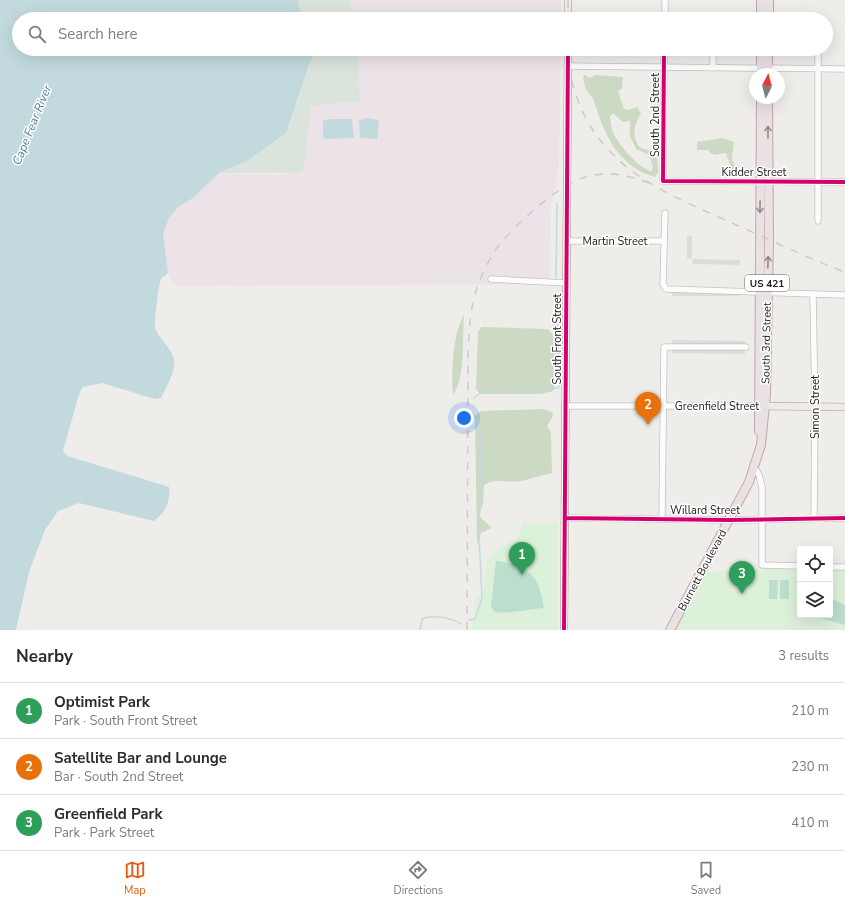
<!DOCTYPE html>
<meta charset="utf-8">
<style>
body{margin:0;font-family:"Nunito Sans",sans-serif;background:#f2f2f3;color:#2b2b33}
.controls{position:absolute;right:12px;bottom:12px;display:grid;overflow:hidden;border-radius:4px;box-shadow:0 4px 16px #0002}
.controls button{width:36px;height:36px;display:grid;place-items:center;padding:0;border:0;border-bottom:1px solid #e1e1e2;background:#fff;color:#2b2b33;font:20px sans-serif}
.compass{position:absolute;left:749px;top:68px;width:36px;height:36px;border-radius:50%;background:#fff;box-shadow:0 4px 16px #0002;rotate:6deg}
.you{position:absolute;left:464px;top:418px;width:14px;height:14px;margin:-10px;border:3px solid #fff;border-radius:50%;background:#1a73e8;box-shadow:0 0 0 6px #1a73e833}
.badge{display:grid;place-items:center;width:26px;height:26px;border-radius:50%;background:#ea580c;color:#fff;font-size:13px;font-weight:700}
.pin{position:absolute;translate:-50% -33px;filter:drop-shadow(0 1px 2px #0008)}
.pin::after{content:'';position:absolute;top:21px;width:14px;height:12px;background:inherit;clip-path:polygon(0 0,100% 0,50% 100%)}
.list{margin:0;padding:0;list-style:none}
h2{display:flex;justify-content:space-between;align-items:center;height:52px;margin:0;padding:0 16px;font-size:17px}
h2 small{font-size:13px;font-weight:400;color:#7c7c81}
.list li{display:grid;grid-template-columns:26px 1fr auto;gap:12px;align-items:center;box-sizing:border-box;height:56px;padding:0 16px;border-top:1px solid #e1e1e2}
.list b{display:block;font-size:15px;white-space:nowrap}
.list p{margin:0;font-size:13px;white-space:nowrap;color:#7c7c81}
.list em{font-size:13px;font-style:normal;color:#7c7c81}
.icon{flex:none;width:22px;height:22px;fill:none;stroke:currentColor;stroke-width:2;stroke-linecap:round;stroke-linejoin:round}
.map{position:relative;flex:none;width:845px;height:630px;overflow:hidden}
.search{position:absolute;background:#fff;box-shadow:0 4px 16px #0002;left:12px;right:12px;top:12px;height:44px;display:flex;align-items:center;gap:10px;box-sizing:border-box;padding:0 14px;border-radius:22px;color:#7c7c81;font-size:15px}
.sheet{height:220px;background:#fff}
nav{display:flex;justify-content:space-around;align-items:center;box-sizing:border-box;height:56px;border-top:1px solid #e1e1e2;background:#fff;font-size:11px;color:#7c7c81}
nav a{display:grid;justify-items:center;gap:2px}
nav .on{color:#ea580c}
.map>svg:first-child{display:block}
.industrial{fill:#ebe3e8}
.religious{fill:#dddcdb}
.forest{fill:#cddac3;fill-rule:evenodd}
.wetland{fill:#dae4dc}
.park{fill:#dcf0da}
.pitch{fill:#bbdfcc}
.water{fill:#c2dadd}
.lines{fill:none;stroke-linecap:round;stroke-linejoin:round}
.stream{stroke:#c2dadd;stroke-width:1.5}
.minor-casing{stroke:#c2c2c0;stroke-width:7}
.major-casing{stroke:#a39889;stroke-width:8}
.highway-casing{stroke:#c0a5af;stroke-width:10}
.minor{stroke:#fdfcfc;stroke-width:5.5}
.major{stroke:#f0ebe7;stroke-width:7}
.highway{stroke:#eae1e3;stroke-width:8}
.rail{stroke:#cbcbcb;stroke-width:1.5;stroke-dasharray:8 8;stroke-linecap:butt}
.cycleway-casing{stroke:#fff;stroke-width:6}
.cycleway{stroke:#d6006c;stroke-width:4}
.oneway{stroke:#908b8c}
.labels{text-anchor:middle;stroke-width:3;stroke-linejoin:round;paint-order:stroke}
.shield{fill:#fff;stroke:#646464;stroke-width:1}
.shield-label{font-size:10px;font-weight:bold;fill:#212121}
.street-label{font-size:11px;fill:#212121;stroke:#fff}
.water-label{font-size:12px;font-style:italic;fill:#517a96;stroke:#fff}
</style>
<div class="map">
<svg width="845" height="630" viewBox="0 0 845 630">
<rect width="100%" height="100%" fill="#efedea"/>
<path class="industrial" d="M 351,0 L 561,0 L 561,19 L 352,19 Z
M 358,49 L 561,49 L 559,167 L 551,207 L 550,284 L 178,286 L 172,282 L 168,273 L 163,234 L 169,218 L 178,207 L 193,198 L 219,173 L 283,175 L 304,170 L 311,106 L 360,101 Z"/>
<path class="religious" d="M 687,235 L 692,236 L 692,258 L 687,259 Z
M 693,259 L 740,260 L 740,265 L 692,264 Z
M 672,292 L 739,293 L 739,296 L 672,296 Z
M 672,340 L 745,341 L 745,345 L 672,344 Z
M 672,349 L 745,350 L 745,354 L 672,353 Z"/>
<path class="forest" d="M 585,75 L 589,78 L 595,75 L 623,77 L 622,89 L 618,91 L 624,109 L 628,110 L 637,107 L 641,113 C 634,125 631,135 640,148 L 657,152 L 658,172 L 655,177 C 618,167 604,134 594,101 C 593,96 588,94 586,89 C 584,85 584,81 583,77 ZM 612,114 L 614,114 L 623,122 L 630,121 L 630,136 L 636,149 L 649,155 L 653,166 L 652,171 C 641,171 617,143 613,132 C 611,128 611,122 610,117 Z
M 722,138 L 734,142 L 732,159 L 736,168 L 736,173 L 732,171 L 726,153 C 719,152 714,159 708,150 L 697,150 L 697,142 Z
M 464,315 C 462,337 466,378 453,395 C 451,376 453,331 464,315 Z
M 482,327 L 548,329 L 553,335 L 556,383 L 553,391 L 541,394 L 480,394 L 476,389 L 478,331 Z
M 543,409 L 552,412 L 553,416 L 547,426 L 551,433 L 552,473 C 541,475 532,479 521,481 C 508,484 496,477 484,485 L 483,504 L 479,516 L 492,528 L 481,533 L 477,545 L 475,416 L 481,411 Z"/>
<path class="wetland" d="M 298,0 L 351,0 L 352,19 L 303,19 L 301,18 Z
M 316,49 L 358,49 L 360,101 L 311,106 L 304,170 L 300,173 L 219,173 L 245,162 L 308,67 Z"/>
<path class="park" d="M 523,523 L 558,523 L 558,630 L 471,630 L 477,597 L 483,593 L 487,562 L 491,554 L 517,538 Z
M 830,565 L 845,565 L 845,630 L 664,630 L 696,573 L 800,566 L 800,615 L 830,615 Z"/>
<path class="pitch" d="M 496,561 C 529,565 539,575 544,608 C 527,609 511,614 495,612 L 491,607 Z
M 769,580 L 778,580 L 777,599 L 769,599 Z
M 780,580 L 789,580 L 789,599 L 780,599 Z
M 830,598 L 845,605 L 845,625 L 817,617 L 818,615 L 830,615 Z"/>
<path class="water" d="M 0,0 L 298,0 L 301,18 L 303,19 L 19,19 L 19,49 L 316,49 L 308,67 L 286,133 L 245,162 L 219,173 L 193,198 L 178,207 L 169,218 L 163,234 L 168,273 C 166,275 163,277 161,279 C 159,282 154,325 155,328 C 158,338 173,349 174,360 C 176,372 166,387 161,398 L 155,399 L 102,383 L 83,387 L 79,394 L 63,451 L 68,456 L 169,487 C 171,502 165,512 154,521 L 79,503 L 58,511 L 45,530 L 29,572 L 16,630 L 0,630 Z
M 367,118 L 379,120 L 377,139 L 360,138 L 359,120 Z
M 331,119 L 352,119 L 354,138 L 325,139 L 323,137 L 323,121 Z"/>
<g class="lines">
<path class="stream" d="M 556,279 L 557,203
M 474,398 L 483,391 L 558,388 L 560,385 L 556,305
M 469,620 L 475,619 L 482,598 L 479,536 L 481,438 L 473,413
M 420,630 L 422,619 C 432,614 452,618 461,624"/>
<defs>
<path id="minor" d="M 665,19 L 665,0
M 714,19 L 714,17
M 664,49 L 663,181 L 845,182
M 818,49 L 818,221
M 567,66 L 845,69
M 713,68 L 713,49
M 665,213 L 663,284 L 666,289 L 845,295
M 566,241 L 663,241
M 491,279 L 566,283
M 813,295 L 815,407 L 814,519
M 565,406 L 758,406
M 755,468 L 759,475 L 762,487 L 762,565 L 800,566
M 565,518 L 729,520 L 845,518
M 662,519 L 664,347 L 746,347
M 830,567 L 845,567"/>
<path id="major" d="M 568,19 L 568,0
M 761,406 L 845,407
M 564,630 L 568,49"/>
<path id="highway" d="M 761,19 L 761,0
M 769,19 L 769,0
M 761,74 L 761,49
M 768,74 L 768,49
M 759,431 L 761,98
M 670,630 L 749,482 L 761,445 L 766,394 L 769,240 L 768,98"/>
</defs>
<use href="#minor" class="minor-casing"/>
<use href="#major" class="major-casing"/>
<use href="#highway" class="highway-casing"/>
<use href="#minor" class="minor"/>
<use href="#major" class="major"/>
<use href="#highway" class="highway"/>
<path class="rail" d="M 568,0 L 568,19
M 567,49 C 568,69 573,89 581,108 C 610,174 673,196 734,224 C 771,240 807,258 845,272
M 467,630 L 468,360 C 469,335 469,309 478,285 C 483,272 490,257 499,245 C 517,223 561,182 589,176 C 613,171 632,176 654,185"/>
<defs>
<path id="cycleway" d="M 664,49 L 663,181 L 845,182
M 565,518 L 729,520 L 845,518
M 564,630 L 568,49"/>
</defs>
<use href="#cycleway" class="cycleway-casing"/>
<use href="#cycleway" class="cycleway"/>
</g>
<defs><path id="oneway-shaft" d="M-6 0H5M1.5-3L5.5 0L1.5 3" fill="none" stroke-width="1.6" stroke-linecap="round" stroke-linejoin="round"/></defs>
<g class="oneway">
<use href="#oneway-shaft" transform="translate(768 132) rotate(-90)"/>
<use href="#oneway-shaft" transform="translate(760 207) rotate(91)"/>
<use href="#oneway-shaft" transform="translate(768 262) rotate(-88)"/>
</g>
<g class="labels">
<rect class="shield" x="745" y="275" width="44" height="16" rx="3"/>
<g class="shield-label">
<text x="767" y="287">US 421</text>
</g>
<g class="street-label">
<text transform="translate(655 115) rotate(-90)" y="4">South 2nd Street</text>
<text x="754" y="176">Kidder Street</text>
<text x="615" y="245">Martin Street</text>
<text transform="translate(557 339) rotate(-90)" y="4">South Front Street</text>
<text transform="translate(766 343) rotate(-89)" y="4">South 3rd Street</text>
<text x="717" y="410">Greenfield Street</text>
<text transform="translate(815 407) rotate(-90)" y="4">Simon Street</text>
<text x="705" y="514">Willard Street</text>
<text transform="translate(702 570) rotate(-62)" y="4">Burnett Boulevard</text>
</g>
<g class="water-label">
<text transform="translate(32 125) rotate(-68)" y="4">Cape Fear River</text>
</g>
</g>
</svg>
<div class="controls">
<button><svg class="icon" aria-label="locate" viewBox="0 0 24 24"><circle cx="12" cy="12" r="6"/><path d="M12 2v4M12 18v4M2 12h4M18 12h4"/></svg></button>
<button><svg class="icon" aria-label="layers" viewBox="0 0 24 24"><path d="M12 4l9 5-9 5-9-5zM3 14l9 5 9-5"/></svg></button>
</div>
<svg class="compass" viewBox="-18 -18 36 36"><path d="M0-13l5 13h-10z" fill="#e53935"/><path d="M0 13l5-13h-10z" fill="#7c7c81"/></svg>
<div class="you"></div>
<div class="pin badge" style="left:522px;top:575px;background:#2e9e5b">1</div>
<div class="pin badge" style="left:648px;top:425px;background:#e8710a">2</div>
<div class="pin badge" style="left:742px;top:594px;background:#2e9e5b">3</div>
<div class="search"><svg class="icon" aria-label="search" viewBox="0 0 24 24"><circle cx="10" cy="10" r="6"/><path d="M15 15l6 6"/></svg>Search here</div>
</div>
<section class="sheet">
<h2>Nearby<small>3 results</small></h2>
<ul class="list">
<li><span class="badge" style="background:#2e9e5b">1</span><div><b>Optimist Park</b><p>Park · South Front Street</p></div><em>210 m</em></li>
<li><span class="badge" style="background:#e8710a">2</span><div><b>Satellite Bar and Lounge</b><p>Bar · South 2nd Street</p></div><em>230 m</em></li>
<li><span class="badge" style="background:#2e9e5b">3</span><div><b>Greenfield Park</b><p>Park · Park Street</p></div><em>410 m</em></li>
</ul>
</section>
<nav>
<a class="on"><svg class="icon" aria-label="map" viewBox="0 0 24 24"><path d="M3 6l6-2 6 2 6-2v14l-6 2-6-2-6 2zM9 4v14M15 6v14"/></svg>Map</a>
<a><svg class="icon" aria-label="directions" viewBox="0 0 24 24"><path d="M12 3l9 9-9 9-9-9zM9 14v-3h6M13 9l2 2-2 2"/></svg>Directions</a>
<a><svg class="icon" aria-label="saved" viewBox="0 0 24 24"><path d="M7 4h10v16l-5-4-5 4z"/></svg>Saved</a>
</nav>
